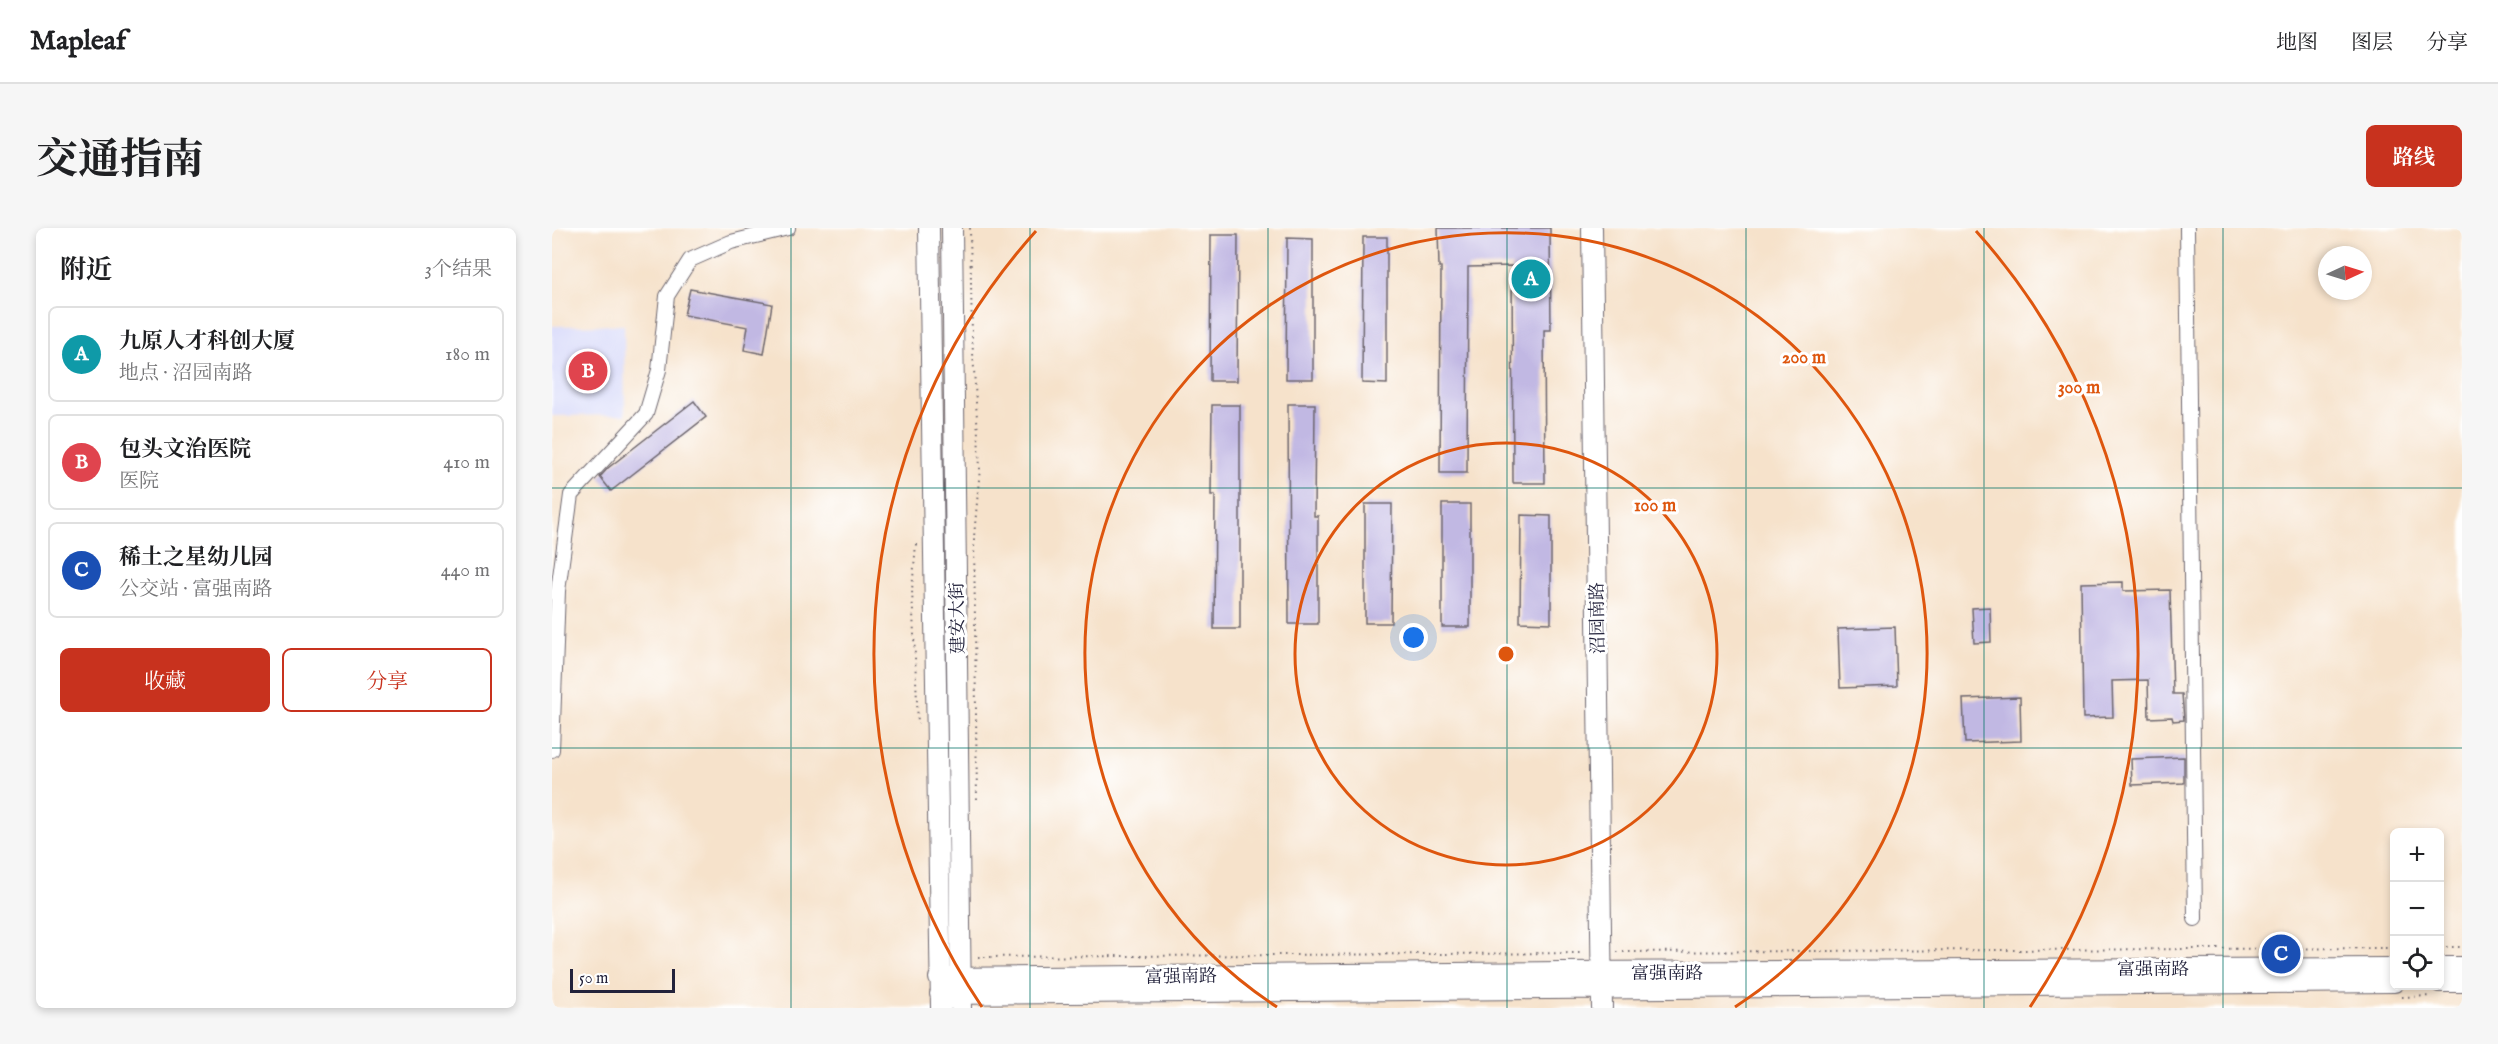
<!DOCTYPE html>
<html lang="zh">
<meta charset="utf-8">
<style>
body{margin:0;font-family:"IM FELL English","Noto Serif SC",serif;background:#f6f6f6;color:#202124}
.controls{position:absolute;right:18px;bottom:18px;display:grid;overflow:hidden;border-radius:9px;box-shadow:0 3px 9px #0003}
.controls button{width:54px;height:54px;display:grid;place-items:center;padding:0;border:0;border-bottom:2px solid #e0e0e0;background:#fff;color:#202124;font:30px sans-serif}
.compass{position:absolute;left:1766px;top:18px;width:54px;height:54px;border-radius:50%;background:#fff;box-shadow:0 3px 9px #0003;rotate:86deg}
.scale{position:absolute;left:18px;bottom:15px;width:105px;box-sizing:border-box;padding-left:6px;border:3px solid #22223b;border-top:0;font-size:16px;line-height:21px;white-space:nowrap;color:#22223b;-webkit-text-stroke:4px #fff;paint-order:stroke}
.you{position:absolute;left:862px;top:410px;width:21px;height:21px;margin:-15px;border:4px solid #fff;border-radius:50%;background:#1a73e8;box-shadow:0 0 0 9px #1a73e833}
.badge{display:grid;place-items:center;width:39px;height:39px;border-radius:50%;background:#c8321e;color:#fff;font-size:20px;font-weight:700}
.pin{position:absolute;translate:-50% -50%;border:3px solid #fff;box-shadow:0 2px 6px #0006}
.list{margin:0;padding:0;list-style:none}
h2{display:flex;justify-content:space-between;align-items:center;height:78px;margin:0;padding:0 24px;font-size:26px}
h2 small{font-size:20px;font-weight:400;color:#757577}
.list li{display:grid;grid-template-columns:39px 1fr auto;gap:18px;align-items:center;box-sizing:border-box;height:96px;margin:0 12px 12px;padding:0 12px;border:2px solid #e0e0e0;border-radius:9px}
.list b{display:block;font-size:22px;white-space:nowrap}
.list p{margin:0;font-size:20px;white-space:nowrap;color:#757577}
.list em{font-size:20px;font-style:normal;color:#757577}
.actions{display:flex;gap:12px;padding:18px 24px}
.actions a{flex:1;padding:14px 0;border:2px solid #c8321e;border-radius:9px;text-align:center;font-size:21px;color:#c8321e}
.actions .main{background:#c8321e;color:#fff}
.icon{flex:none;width:33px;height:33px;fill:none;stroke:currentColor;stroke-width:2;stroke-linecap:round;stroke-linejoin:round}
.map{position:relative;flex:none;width:1910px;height:780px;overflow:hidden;border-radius:9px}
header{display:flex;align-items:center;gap:36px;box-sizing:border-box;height:84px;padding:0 30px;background:#fff;border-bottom:2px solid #e0e0e0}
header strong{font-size:28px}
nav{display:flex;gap:33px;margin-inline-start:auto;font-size:21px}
.intro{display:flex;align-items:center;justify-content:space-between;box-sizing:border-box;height:144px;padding:0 36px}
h1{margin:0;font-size:42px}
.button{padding:15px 27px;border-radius:9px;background:#c8321e;color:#fff;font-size:21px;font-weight:700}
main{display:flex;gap:36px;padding:0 36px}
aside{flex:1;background:#fff;border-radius:9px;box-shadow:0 3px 9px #0003}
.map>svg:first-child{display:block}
.built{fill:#d6d8f9}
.building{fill:#c1b8e3}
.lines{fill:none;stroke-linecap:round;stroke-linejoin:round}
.street-casing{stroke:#6c656d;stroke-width:16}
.secondary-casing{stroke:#6c656d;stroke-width:22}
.path{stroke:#6c656d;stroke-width:2;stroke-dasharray:1.5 4.5;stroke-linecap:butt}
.street{stroke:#fff;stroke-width:14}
.secondary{stroke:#fff;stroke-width:20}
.grid{fill:none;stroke:#0f766e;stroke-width:1.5;stroke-opacity:0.55}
.ring{fill:none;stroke:#de560e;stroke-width:3}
.labels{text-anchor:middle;stroke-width:6;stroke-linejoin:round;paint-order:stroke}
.street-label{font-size:18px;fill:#22223b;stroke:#fff}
.centre{fill:#de560e;stroke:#fff;stroke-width:3}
.ring-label{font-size:18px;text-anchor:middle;font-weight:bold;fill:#de560e;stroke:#fff;stroke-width:6;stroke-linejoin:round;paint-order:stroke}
</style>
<header>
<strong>Mapleaf</strong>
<nav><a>地图</a><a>图层</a><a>分享</a></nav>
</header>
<div class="intro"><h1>交通指南</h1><a class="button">路线</a></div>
<main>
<aside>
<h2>附近<small>3个结果</small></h2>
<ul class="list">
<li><span class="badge" style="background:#0f9aa8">A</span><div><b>九原人才科创大厦</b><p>地点 · 沼园南路</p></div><em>180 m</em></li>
<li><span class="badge" style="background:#e0444e">B</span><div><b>包头文治医院</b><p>医院</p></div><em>410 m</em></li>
<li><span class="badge" style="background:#1a4fb4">C</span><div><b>稀土之星幼儿园</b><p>公交站 · 富强南路</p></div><em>440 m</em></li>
</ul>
<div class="actions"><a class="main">收藏</a><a>分享</a></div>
</aside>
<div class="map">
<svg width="1910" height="780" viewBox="0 0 1910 780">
<rect width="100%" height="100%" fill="#fff"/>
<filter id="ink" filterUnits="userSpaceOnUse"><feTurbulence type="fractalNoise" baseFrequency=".0167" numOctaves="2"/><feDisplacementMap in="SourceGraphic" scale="12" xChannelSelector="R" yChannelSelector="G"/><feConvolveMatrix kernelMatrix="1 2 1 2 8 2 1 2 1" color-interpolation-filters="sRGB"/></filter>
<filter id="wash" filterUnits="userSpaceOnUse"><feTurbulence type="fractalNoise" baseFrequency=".008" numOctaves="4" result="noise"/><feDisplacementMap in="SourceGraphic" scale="24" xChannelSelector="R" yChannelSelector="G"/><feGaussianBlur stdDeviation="1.35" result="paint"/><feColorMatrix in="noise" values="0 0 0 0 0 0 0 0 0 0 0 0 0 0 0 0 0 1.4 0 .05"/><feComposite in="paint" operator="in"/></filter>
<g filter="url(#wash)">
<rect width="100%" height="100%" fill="#f6e2cb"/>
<path class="built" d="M 72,97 L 73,187 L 0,188 L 0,98 Z"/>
<g id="blocks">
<path class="building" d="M 886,0 L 998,0 L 999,102 L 992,102 L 993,255 L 961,255 L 960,38 L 916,39 L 915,245 L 888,245 L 889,39 L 887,39 Z
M 659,7 L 686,7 L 685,153 L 658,153 Z
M 811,9 L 835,9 L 835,156 L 810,155 Z
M 735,10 L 761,11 L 761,151 L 734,151 Z
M 138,61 L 220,76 L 212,126 L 192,122 L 196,99 L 132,87 Z
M 142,173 L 154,189 L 59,263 L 48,249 L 56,240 Z
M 736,176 L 763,176 L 762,288 L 766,288 L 766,396 L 737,396 Z
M 660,177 L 688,177 L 688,401 L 662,401 L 663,267 L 659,267 Z
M 813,276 L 840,276 L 839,395 L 813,395 Z
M 890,276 L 918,276 L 918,399 L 890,399 Z
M 969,287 L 999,288 L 999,395 L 968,394 Z
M 1571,354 L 1571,363 L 1618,362 L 1621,466 L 1630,466 L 1632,492 L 1621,493 L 1620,489 L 1597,490 L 1596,452 L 1560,453 L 1561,489 L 1531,490 L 1529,355 Z
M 1438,379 L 1439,414 L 1422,415 L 1420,380 Z
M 1343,399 L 1345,458 L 1288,460 L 1286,401 Z
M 1468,469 L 1469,513 L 1413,515 L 1411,471 Z
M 1632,529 L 1632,555 L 1580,557 L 1579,531 Z"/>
</g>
</g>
<g filter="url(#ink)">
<use href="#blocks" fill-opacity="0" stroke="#6c656d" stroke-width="1.5"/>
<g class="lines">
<defs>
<path id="street" d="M 1635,0 L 1643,691
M 0,522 L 6,363 L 19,267 L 94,186 L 107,142 L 115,68 L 138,32 L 179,14 L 236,0"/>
<path id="secondary" d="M 377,0 L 389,780
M 400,0 L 409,780
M 1040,0 L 1050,780
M 1888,739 L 1910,739
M 387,750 L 1009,744 L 1842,740
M 1888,754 L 1910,754
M 388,766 L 1842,754"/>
</defs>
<use href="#street" class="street-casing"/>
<use href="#secondary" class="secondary-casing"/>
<path class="path" d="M 418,0 L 420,108 L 428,240 L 422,309 L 425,573
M 364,316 L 360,362 L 366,496
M 1888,719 L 1910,719
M 1065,724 L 1842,720
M 426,729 L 1033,725
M 1850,769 L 1880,768"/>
<use href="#street" class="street"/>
<use href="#secondary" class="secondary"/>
</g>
</g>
<path class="grid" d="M 239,0 L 239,780M 478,0 L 478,780M 716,0 L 716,780M 955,0 L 955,780M 1194,0 L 1194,780M 1432,0 L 1432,780M 1671,0 L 1671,780M 0,260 L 1910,260M 0,520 L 1910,520"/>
<g class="ring">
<circle cx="954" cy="426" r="211"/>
<path d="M725 779A421 421 0 1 1 1183 779"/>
<path d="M430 779A632 632 0 0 1 484 3M1424 3A632 632 0 0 1 1478 779"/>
</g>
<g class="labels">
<g class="street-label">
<text transform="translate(405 390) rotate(-91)" y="6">建安大街</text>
<text transform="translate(1045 390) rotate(-91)" y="6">沼园南路</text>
<text x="1601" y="747">富强南路</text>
<text x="1115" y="751">富强南路</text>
<text transform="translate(629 748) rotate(-1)" y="6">富强南路</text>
</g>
</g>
<circle cx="954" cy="426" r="9" class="centre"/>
<g class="ring-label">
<text x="1252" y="135">200 m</text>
<text x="1527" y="165">300 m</text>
<text x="1103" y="283">100 m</text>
</g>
</svg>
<div class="controls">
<button>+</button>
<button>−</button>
<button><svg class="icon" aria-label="locate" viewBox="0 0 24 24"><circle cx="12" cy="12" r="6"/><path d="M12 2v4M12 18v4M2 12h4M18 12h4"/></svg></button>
</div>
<svg class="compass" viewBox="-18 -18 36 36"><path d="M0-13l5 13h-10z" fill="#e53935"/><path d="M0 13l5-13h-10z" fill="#757577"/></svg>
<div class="scale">50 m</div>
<div class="you"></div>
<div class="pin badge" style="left:979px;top:51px;background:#0f9aa8">A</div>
<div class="pin badge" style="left:36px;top:143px;background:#e0444e">B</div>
<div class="pin badge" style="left:1729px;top:726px;background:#1a4fb4">C</div>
</div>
</main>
